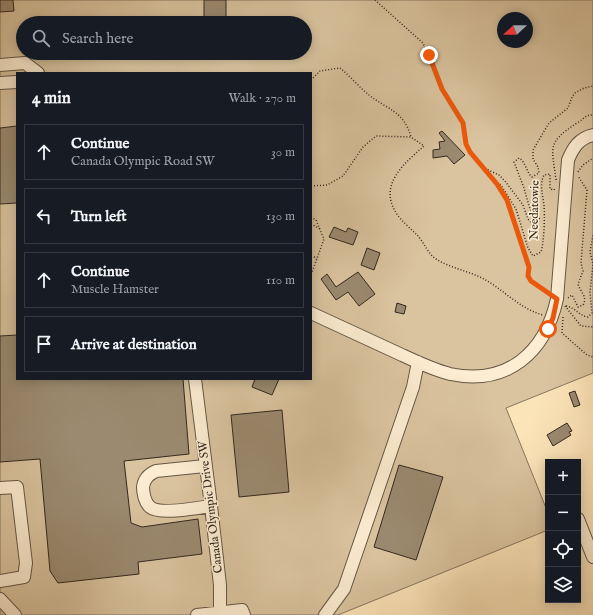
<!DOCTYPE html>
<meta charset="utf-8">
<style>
body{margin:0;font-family:"IM FELL English",serif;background:#20242c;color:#f1f3f6}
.controls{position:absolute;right:12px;bottom:12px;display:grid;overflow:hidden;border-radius:0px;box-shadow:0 2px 10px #0003}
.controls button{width:36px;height:36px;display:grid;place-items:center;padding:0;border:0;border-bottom:1px solid #363941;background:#171b24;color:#f1f3f6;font:20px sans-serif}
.compass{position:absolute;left:497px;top:12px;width:36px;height:36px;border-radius:50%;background:#171b24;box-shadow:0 2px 10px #0003;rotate:248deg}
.stop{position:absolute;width:12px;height:12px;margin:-9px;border:3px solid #ea580c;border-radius:50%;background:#fff}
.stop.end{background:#ea580c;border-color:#fff;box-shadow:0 1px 4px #0008}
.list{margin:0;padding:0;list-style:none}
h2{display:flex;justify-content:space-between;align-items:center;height:52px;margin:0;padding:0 16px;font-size:17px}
h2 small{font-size:13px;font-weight:400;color:#9ea1a6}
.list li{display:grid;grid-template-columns:26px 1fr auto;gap:12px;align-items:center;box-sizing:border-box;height:56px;margin:0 8px 8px;padding:0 8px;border:1px solid #363941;border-radius:0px}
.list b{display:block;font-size:15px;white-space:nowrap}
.list p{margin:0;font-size:13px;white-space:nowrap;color:#9ea1a6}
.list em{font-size:13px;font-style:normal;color:#9ea1a6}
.icon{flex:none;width:22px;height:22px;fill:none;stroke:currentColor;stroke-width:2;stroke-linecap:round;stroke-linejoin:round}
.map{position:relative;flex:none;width:593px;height:615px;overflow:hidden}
.search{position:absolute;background:#171b24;box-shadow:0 2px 10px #0003;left:16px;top:16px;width:296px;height:44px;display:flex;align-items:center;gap:10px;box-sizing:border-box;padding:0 14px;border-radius:22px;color:#9ea1a6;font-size:15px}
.panel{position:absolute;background:#171b24;box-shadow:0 2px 10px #0003;left:16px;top:72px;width:296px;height:308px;border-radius:0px}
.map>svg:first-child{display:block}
.green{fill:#dac49f;stroke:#867660;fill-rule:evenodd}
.building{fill:#9b8a70;stroke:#322820}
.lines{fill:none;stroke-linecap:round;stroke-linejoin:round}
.minor-casing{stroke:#645746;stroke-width:14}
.path{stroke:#322820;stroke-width:1.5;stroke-dasharray:1 2;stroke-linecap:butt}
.minor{stroke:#fdedd2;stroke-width:12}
.route{stroke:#ea580c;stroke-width:5}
.labels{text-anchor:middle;stroke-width:3;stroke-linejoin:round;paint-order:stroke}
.street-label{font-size:12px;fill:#322820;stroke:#fdedd2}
</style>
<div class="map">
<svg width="593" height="615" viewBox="0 0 593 615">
<rect width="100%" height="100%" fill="#fce4b9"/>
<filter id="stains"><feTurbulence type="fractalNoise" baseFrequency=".005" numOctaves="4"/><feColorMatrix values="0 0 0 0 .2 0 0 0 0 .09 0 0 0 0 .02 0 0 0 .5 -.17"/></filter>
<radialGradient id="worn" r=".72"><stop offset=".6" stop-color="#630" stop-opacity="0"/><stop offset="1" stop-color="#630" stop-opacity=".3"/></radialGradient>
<path class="green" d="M 0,0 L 593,0 L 593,373 L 506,408 L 548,513 L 548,530 L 338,615 L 0,615 ZM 503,18 L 527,18 L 527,42 L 503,42 ZM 23,23 L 305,23 L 305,53 L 23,53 ZM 17,73 L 311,73 L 311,379 L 17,379 Z"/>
<path class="building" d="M 0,0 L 13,0 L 14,11 L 0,12 Z
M 204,0 L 226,0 L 226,23 L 204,23 Z
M 17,126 L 17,203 L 0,204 L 0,128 Z
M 442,131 L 465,155 L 454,164 L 447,156 L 433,158 L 433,150 L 440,149 L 439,142 L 445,141 L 439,133 Z
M 334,227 L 346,232 L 348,228 L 358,232 L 353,245 L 329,237 Z
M 367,248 L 380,253 L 374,270 L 361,265 Z
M 358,272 L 375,294 L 359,306 L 348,292 L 336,300 L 321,279 L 327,274 L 336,287 Z
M 397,303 L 406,306 L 404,314 L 395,312 Z
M 17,335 L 17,379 L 183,379 L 189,454 L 124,461 L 131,523 L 142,527 L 198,519 L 202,554 L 138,562 L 139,574 L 58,583 L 50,571 L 40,459 L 0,462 L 0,336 Z
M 255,379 L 279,379 L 272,395 L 252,387 Z
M 575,391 L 580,405 L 574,407 L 569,393 Z
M 282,410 L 289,492 L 239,497 L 231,415 Z
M 567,423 L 572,431 L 569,432 L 571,435 L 553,446 L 547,435 Z
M 399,465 L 443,477 L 416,560 L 374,547 Z"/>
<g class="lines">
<defs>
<path id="minor" d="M 0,65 L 25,63 L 38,73
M 0,83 L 17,82
M 311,313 C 341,327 372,341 402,355 C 417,362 434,370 450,374 C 507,386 545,353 557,299 L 568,160 C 573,148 579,138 593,135
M 195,379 L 211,506 L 220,585 L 220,612
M 205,466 L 156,471 C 149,474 144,479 143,487 C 143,493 145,503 150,507 C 159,515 198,508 211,506
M 0,488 L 17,487 L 26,563 L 24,577 L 0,581
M 578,519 L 593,557
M 0,599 L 15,615
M 197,615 L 242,610 L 244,615
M 325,615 L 344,589 L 413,387 L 418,362"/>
</defs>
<use href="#minor" class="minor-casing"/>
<path class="path" d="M 375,0 L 423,43 L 442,89 L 463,123 L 466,144 L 469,152 L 484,168 L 499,175 L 505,181 L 523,205 L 528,219 L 533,225 L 536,225 L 540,219 L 532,212 L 529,206 L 524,188 L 514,162 L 519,158 C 526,162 526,172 532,177 L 539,173 L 538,167 L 533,159 L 533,150 L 549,123 L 568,108 L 572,97 L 575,93 L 584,88 L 593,86
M 311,80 L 320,71 L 340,68 C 350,76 359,87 369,95 C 388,110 404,111 411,137
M 485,169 L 497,183 L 507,200 L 529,267 L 528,277 L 548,294
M 578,172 L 583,165 L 593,158
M 556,180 C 552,147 546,143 577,123 C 583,120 586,114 593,115
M 497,183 L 501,185 L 516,209 L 528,248 L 533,256 L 541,252 C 544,243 545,216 544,206 C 543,195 539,185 544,175 L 550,174 L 550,189 L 554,190 L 555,188
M 311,186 L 327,185 L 343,176 L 363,147 L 376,136 L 411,137 L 424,146 C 406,162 379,183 395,211 C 400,220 410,228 417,235 C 424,242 428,254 436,259 C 450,268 469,271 484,279 C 504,290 520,309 543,315
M 311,217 L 316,220 L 324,239 L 311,275
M 311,224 L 320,229
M 311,256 L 317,258
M 568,298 L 572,295 L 578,307 L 583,305 C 588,296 580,292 578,284 L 583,271 L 581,263 L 587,190 L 578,176
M 565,306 L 581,326 L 593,327
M 566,306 C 575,307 579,316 588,317 L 592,313 L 590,292 L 593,264 L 590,252 L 593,235
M 563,317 L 562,333 L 587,355 L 593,357"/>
<use href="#minor" class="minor"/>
</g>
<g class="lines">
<path class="route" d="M 429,55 L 442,89 L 463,123 L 466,144 L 470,152 L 497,184 L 507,200 L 529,267 L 528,276 L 531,281 L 557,299 L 553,318 L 548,329"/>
</g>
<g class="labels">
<g class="street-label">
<text transform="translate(534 210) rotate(-89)" y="4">Needatowie</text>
<text transform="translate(210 507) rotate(-97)" y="4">Canada Olympic Drive SW</text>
</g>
</g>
<rect width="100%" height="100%" filter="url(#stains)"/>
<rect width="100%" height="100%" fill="url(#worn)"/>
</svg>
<div class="controls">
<button>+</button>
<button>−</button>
<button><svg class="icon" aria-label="locate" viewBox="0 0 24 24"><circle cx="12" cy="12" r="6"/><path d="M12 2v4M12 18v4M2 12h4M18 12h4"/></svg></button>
<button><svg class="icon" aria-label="layers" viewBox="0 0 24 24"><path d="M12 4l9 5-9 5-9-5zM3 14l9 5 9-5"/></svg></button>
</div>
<svg class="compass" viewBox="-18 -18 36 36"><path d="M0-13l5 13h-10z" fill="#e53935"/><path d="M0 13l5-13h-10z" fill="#9ea1a6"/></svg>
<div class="stop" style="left:548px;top:329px"></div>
<div class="stop end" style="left:429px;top:55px"></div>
<div class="search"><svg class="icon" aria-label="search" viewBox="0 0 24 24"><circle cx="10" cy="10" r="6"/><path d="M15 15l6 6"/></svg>Search here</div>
<section class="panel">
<h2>4 min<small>Walk · 270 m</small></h2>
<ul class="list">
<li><svg class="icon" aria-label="ahead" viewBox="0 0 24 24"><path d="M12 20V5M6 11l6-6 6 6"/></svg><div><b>Continue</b><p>Canada Olympic Road SW</p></div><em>30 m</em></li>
<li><svg class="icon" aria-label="left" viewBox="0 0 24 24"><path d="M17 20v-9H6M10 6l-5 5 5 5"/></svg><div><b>Turn left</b></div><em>130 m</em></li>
<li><svg class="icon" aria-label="ahead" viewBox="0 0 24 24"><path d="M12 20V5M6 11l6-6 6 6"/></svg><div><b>Continue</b><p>Muscle Hamster</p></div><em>110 m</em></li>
<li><svg class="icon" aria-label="arrive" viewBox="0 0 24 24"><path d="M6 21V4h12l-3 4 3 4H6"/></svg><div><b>Arrive at destination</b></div></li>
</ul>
</section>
</div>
